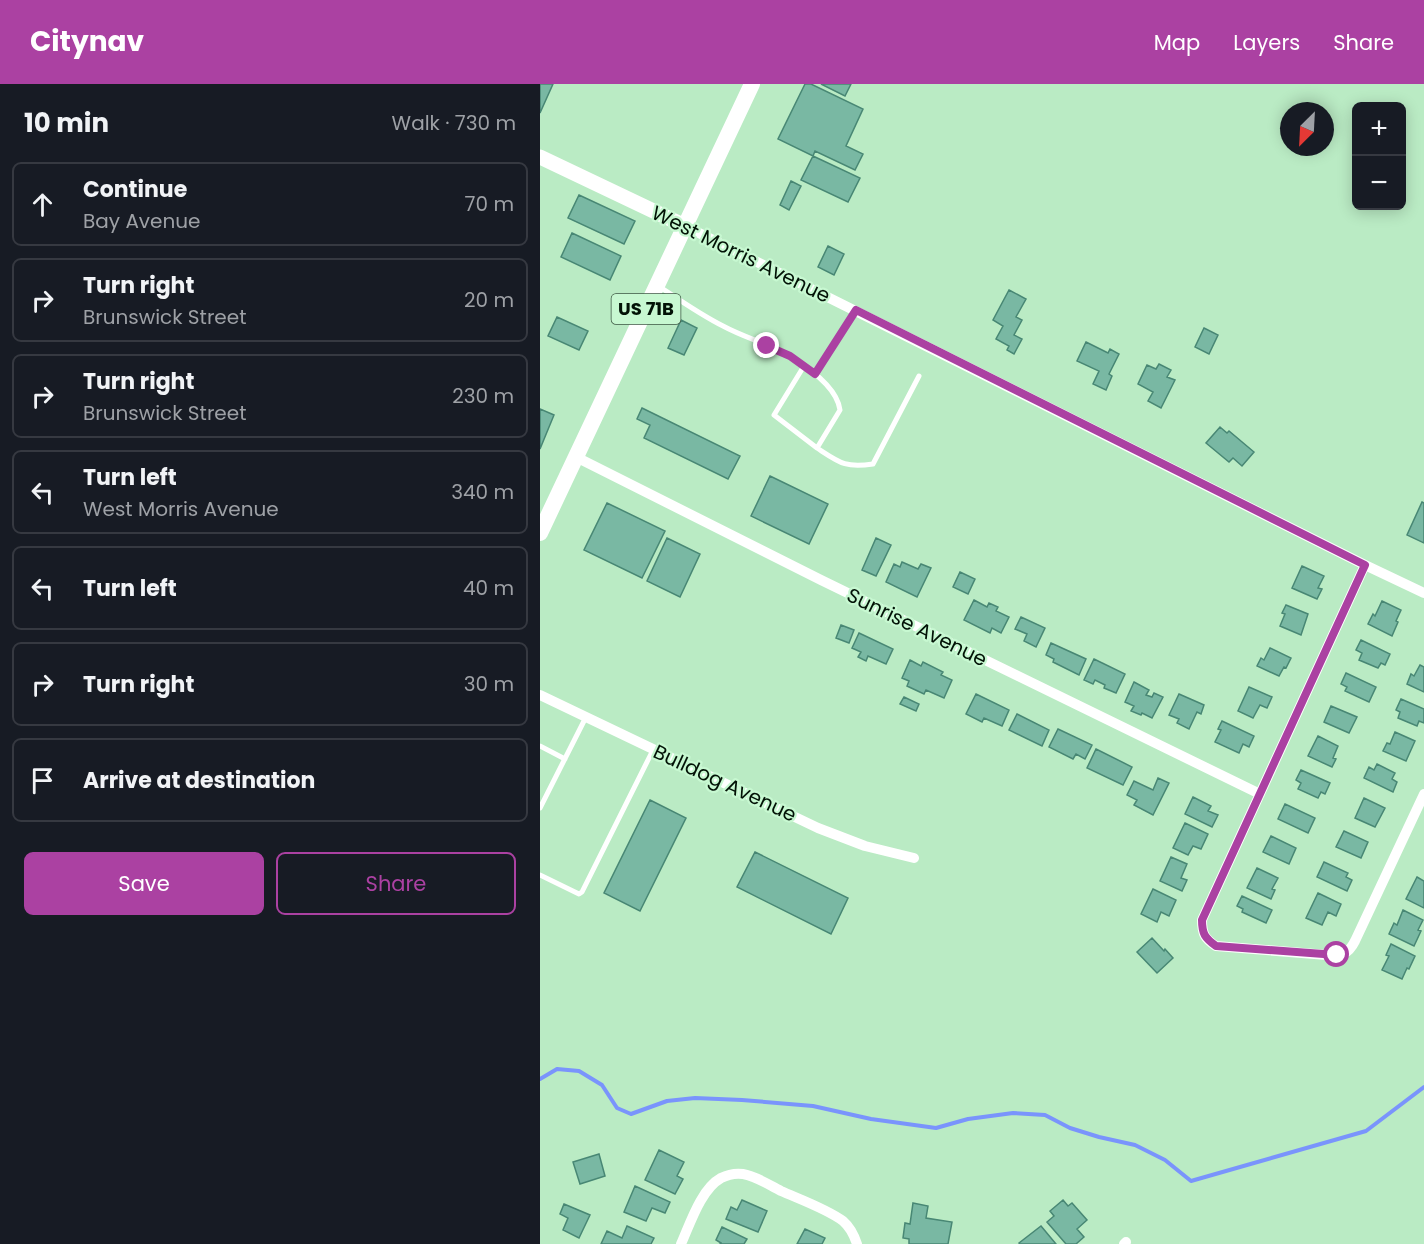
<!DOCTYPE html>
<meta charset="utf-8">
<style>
body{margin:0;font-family:Poppins,sans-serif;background:#20242c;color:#f1f3f6}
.controls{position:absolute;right:18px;top:18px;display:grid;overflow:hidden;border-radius:9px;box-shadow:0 3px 15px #0003}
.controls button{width:54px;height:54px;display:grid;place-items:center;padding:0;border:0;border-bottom:2px solid #363941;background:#171b24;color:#f1f3f6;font:30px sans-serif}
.compass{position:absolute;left:740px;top:18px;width:54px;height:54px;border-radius:50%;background:#171b24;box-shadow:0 3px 15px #0003;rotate:204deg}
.stop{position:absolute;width:18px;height:18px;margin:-14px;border:4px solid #ab41a2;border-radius:50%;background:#fff}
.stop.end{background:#ab41a2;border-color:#fff;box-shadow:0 2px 6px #0008}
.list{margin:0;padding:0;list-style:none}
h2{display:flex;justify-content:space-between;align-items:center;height:78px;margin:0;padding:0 24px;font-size:26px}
h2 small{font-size:20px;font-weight:400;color:#9ea1a6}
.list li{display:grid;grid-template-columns:39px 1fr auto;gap:18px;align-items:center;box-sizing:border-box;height:84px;margin:0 12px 12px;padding:0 12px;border:2px solid #363941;border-radius:9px}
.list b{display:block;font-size:22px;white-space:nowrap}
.list p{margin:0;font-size:20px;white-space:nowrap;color:#9ea1a6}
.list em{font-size:20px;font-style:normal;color:#9ea1a6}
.actions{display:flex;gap:12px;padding:18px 24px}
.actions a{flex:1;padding:14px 0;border:2px solid #ab41a2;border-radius:9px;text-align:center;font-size:21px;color:#ab41a2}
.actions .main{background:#ab41a2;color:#fff}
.icon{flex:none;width:33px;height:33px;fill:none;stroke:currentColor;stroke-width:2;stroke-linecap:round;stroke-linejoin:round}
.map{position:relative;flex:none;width:884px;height:1160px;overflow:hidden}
header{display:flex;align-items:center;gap:36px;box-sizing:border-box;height:84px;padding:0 30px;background:#ab41a2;color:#fff}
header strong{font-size:28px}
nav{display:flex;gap:33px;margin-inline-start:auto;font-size:21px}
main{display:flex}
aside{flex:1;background:#171b24}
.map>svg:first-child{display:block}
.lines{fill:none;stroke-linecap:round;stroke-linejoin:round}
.stream{stroke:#7a94fc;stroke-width:4}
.building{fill:#79b8a3;stroke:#488774;stroke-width:1.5}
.lane{stroke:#fff;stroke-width:5}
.street{stroke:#fff;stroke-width:10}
.secondary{stroke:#fff;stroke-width:15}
.primary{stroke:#fff;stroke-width:16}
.route{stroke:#ab41a2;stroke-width:8}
.labels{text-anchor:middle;stroke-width:4.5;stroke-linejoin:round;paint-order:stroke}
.shield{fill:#c7f8d1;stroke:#3d5743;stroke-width:1.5}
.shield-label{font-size:18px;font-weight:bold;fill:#021206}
.street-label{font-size:20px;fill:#021206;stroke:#c7f8d1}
</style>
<header>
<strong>Citynav</strong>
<nav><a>Map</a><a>Layers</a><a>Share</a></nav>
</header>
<main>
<aside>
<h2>10 min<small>Walk · 730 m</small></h2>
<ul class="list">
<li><svg class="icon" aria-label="ahead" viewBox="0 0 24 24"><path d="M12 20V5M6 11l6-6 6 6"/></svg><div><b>Continue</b><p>Bay Avenue</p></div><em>70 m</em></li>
<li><svg class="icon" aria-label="right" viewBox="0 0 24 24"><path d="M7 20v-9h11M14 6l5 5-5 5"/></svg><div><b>Turn right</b><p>Brunswick Street</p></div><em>20 m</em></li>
<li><svg class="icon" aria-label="right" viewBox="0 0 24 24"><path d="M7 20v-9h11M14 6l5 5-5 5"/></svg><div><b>Turn right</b><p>Brunswick Street</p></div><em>230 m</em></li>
<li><svg class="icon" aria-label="left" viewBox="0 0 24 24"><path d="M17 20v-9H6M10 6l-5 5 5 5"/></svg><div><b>Turn left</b><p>West Morris Avenue</p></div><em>340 m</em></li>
<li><svg class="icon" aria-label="left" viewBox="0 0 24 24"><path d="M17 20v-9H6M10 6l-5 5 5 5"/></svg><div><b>Turn left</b></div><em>40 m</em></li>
<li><svg class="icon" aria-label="right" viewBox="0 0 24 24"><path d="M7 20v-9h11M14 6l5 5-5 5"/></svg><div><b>Turn right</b></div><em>30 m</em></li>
<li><svg class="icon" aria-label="arrive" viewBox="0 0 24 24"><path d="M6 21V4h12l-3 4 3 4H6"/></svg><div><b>Arrive at destination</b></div></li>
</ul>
<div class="actions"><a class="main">Save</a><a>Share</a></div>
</aside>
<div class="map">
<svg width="884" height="1160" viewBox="0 0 884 1160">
<rect width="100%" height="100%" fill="#baebc4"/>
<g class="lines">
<path class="stream" d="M 0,995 L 17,985 L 39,987 L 62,1001 L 77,1024 L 91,1030 L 127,1017 L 155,1014 L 202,1016 L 273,1022 L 331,1035 L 396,1044 L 428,1035 L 473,1029 L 505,1031 L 530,1044 L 559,1053 L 595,1061 L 625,1076 L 651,1097 L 826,1047 L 884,1003"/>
</g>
<path class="building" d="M 0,0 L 13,0 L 0,29 Z
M 265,0 L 271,0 L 323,25 L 306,62 L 323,70 L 315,86 L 275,67 L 273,72 L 238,55 Z
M 281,0 L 311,0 L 305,12 Z
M 273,72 L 320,94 L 308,118 L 261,96 Z
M 251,97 L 261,102 L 249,126 L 240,121 Z
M 39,111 L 95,137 L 84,160 L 28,134 Z
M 32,149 L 81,172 L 70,196 L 21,173 Z
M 288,162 L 304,170 L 294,191 L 278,183 Z
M 469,206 L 486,215 L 476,233 L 482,236 L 474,251 L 482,255 L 474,270 L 467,266 L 469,262 L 456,255 L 463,242 L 453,236 Z
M 17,233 L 48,247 L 39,266 L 8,252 Z
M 141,236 L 157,244 L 144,271 L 128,264 Z
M 664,244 L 678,251 L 669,270 L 655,263 Z
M 546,258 L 568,269 L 570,265 L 579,270 L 569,290 L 572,292 L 566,306 L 553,300 L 559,287 L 537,277 Z
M 619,280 L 631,286 L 627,293 L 635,296 L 621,324 L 608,317 L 613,308 L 598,300 L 607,281 L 616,285 Z
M 102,324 L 200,372 L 188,395 L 104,354 L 110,341 L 97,335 Z
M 0,325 L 14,331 L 0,365 Z
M 680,343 L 687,349 L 689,347 L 714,368 L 702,382 L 693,374 L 689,378 L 666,359 Z
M 230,392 L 288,420 L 269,460 L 211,432 Z
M 882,418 L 884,419 L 884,459 L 867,451 Z
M 67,419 L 125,447 L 102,494 L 44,466 Z
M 127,454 L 160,470 L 140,513 L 107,497 Z
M 336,454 L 351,461 L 336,492 L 322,486 Z
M 362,478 L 378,485 L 381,480 L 391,484 L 377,513 L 346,498 L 354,480 L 360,483 Z
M 762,482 L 784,492 L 778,504 L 782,505 L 777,515 L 752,504 Z
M 420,488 L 435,495 L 428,510 L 413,503 Z
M 434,516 L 447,523 L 449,519 L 458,523 L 456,527 L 469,533 L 461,549 L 452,544 L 450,549 L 424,536 Z
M 842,517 L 861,526 L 856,537 L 858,538 L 852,552 L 828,540 L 833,530 L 835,532 Z
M 746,521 L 768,530 L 761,551 L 740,542 L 745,530 L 742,529 Z
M 481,533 L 505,544 L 496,563 L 484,557 L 487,550 L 475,545 Z
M 301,541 L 314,546 L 309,559 L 296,554 Z
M 319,549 L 353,565 L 346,580 L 328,572 L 326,577 L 318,573 L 321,568 L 312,564 Z
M 821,556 L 850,570 L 845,581 L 841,579 L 838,584 L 819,576 L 822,569 L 816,566 Z
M 511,559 L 546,575 L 539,591 L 513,578 L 514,575 L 506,571 Z
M 730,564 L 751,574 L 746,584 L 744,583 L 739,592 L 717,582 L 721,574 L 724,576 Z
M 554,575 L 585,590 L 576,609 L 564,604 L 565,601 L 555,596 L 553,600 L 544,596 Z
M 370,576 L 381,582 L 383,578 L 403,588 L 401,591 L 412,596 L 404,614 L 386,606 L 384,610 L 367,602 L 369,597 L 362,594 Z
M 880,581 L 884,583 L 884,608 L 867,600 L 871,590 L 874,592 Z
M 806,589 L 836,603 L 829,618 L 805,607 L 807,603 L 801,600 Z
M 594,598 L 609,606 L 606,611 L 612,613 L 614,609 L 623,613 L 612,634 L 602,629 L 601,631 L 591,627 L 594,622 L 585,618 Z
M 709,603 L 732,613 L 727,624 L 720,621 L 713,634 L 698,627 Z
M 436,610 L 469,626 L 462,642 L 444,634 L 442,638 L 426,630 Z
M 639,610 L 664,621 L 661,630 L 657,628 L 649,645 L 637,639 L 639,635 L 629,631 Z
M 364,613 L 379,620 L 376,627 L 360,620 Z
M 861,615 L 884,625 L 884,639 L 879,637 L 877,642 L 858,634 L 860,628 L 856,626 Z
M 791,622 L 817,633 L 809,649 L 784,638 Z
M 477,630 L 509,646 L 502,662 L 469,646 Z
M 682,637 L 714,652 L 709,663 L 703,660 L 699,669 L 675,658 L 681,646 L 678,645 Z
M 518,645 L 552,661 L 545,675 L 536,670 L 533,675 L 509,663 Z
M 855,648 L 875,657 L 866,677 L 843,667 L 847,659 L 850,660 Z
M 778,652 L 798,662 L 793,674 L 796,675 L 792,683 L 768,672 Z
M 556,665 L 592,683 L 583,701 L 547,684 Z
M 837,680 L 855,689 L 852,695 L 857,698 L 853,708 L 824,694 L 829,683 L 834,686 Z
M 761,686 L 790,699 L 785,710 L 781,708 L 778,714 L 758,705 L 761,699 L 756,696 Z
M 618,694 L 629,699 L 613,731 L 594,721 L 597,716 L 587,711 L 594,697 L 613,706 Z
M 653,713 L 671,722 L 668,727 L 678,731 L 672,743 L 645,730 Z
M 824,714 L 845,724 L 835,743 L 815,734 Z
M 110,716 L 146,734 L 100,827 L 64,809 Z
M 745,720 L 775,734 L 768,749 L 738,735 Z
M 645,739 L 668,750 L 661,765 L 653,762 L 648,771 L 633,764 Z
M 804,747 L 828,758 L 821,774 L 796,763 Z
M 731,752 L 756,764 L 749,780 L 723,768 Z
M 215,768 L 308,814 L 291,850 L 197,803 Z
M 631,773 L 647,780 L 641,794 L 647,796 L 642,807 L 620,797 Z
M 784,778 L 808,789 L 806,793 L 812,796 L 807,807 L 777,793 Z
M 717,784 L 738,794 L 732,805 L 735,806 L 731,815 L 707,804 Z
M 877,793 L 884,797 L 884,824 L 866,815 Z
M 613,805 L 636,816 L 629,832 L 621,828 L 617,838 L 601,830 Z
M 778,809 L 801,820 L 796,832 L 788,828 L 782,841 L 766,834 Z
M 702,812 L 732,826 L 726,839 L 702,828 L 703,825 L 697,822 Z
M 863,826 L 883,836 L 878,846 L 881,847 L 874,862 L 849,850 L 854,839 L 857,841 Z
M 612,854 L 624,867 L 625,865 L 633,874 L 617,889 L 597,868 Z
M 851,860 L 875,872 L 869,885 L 867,884 L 862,895 L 842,886 L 849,872 L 846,871 Z
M 119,1066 L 144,1078 L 137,1092 L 143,1095 L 135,1110 L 105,1096 Z
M 59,1070 L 65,1092 L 40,1100 L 33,1078 Z
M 95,1102 L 130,1118 L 125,1129 L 112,1124 L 106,1137 L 84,1128 Z
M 202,1116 L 227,1127 L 218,1148 L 186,1135 L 191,1123 L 197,1126 Z
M 523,1116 L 528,1122 L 532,1119 L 547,1136 L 537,1145 L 544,1153 L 536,1160 L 526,1160 L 507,1138 L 514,1132 L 510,1127 Z
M 373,1119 L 388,1122 L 386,1134 L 412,1138 L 408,1160 L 369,1160 L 369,1155 L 363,1154 L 365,1139 L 370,1140 Z
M 24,1120 L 50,1131 L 39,1154 L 23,1146 L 28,1134 L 20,1130 Z
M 87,1142 L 114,1154 L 111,1160 L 61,1160 L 67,1147 L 82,1154 Z
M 501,1142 L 516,1160 L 480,1160 L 479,1159 Z
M 182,1143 L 207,1155 L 204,1160 L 180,1160 L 181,1159 L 176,1156 Z
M 265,1145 L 285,1154 L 282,1160 L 257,1160 Z"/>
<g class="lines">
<path class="lane" d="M 120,203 C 141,217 161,231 183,242 C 205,254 230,260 251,273 C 269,284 297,303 300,326 L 277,364 C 300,379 305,384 333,380 L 379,292
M 264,282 L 234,331 L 277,364
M 275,290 L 316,226
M 0,662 L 25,675
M 0,724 L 46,633
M 0,791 L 39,810 L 42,808 L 113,666"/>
<path class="street" d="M 145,142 L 825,481 L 884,509
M 36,373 L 281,496 L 720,710
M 825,481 L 662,836 C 662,850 665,855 676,862 L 787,871 C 802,871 808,871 815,857 L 884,710
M 0,611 L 278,744 L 325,762 L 374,774
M 141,1160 C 150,1140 161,1105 181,1094 C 187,1091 196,1089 203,1090 C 216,1092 229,1101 241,1107 C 259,1115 287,1125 303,1137 C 310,1143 314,1151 317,1160
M 584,1160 L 586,1158"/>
<path class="secondary" d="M 0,73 L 145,142"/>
<path class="primary" d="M 0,449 L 212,0"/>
</g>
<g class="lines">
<path class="route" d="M 227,262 L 250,272 L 275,290 L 316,226 L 825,481 L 662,836 C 662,850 665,854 676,862 L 797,871"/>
</g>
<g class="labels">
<rect class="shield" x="71.5" y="210" width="69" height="30" rx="4.5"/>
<g class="shield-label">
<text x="106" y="231">US 71B</text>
</g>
<g class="street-label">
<text transform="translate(201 170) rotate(26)" y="7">West Morris Avenue</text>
<text transform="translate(377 543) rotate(26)" y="7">Sunrise Avenue</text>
<text transform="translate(185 699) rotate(25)" y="7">Bulldog Avenue</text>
</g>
</g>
</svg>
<div class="controls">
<button>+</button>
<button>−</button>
</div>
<svg class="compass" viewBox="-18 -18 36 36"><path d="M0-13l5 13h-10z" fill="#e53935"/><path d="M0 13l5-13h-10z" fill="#9ea1a6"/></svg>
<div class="stop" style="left:797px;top:871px"></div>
<div class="stop end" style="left:227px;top:262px"></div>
</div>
</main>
